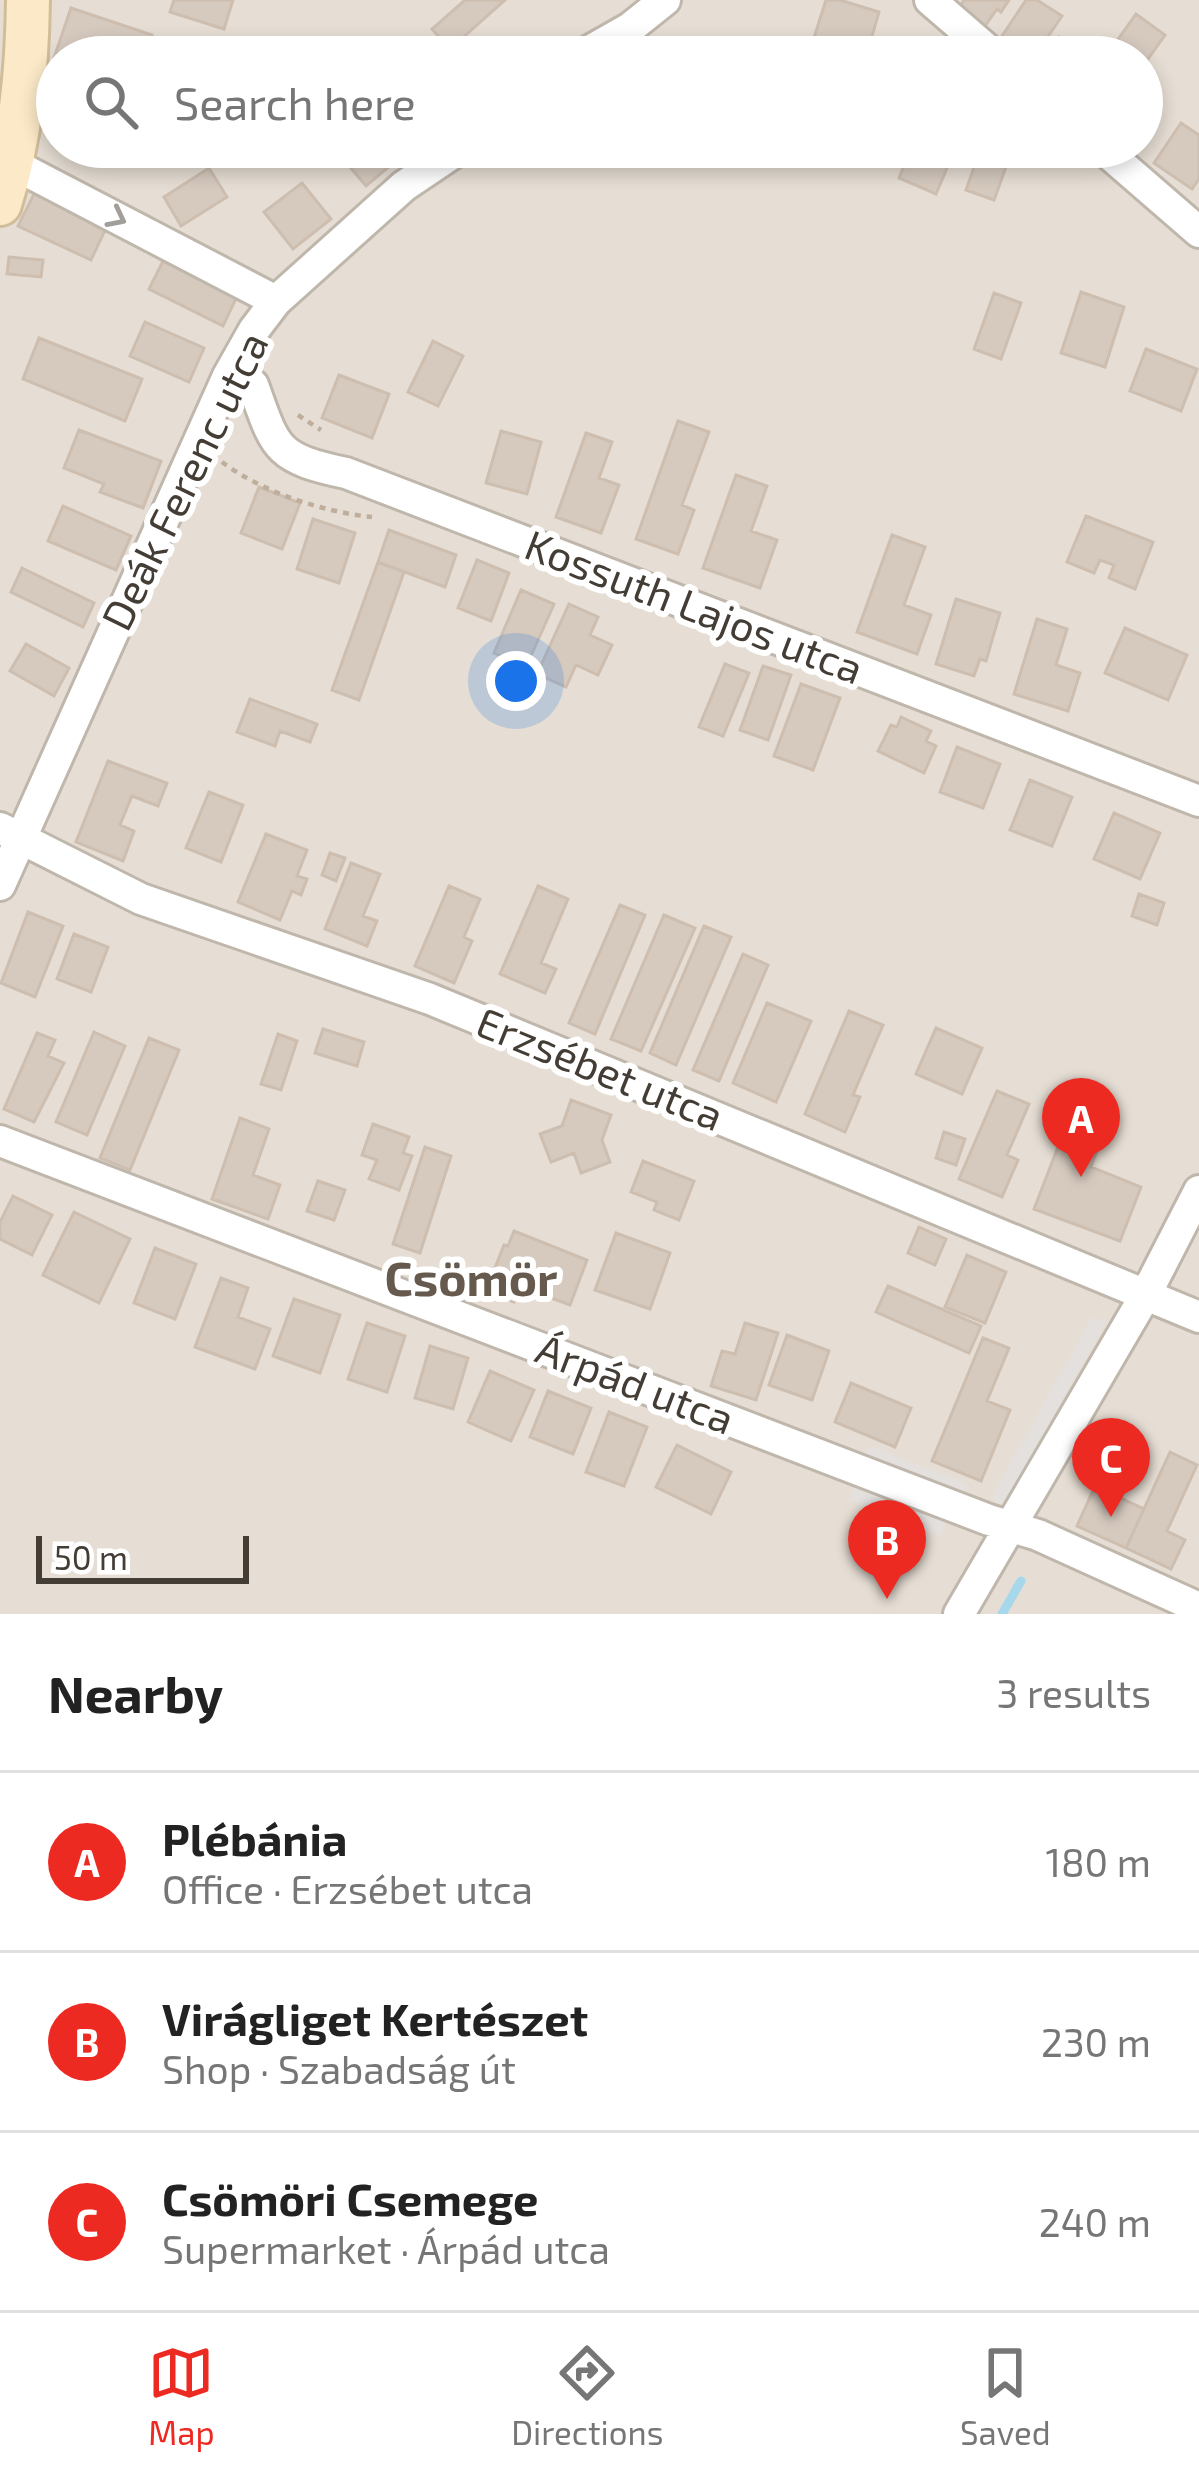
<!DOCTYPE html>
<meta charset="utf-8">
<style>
body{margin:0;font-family:"Exo 2",sans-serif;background:#f6f6f6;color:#222}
.scale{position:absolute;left:36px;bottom:30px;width:213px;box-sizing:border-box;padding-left:12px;border:6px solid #443d36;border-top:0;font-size:33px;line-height:42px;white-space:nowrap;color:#443d36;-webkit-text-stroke:9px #fff;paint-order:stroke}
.you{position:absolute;left:516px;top:681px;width:42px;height:42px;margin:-30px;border:9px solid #fff;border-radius:50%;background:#1a73e8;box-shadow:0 0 0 18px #1a73e833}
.badge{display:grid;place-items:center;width:78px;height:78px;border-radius:50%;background:#ed2a22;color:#fff;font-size:39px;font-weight:700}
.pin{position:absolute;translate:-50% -99px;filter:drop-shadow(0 3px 6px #0008)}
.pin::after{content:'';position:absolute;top:63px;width:42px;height:36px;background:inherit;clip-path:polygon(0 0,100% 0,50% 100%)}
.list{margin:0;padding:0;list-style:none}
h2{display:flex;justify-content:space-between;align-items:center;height:156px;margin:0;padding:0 48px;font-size:51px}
h2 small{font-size:39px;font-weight:400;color:#767676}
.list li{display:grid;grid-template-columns:78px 1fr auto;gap:36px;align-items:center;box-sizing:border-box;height:180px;padding:0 48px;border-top:3px solid #e0e0e0}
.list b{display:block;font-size:45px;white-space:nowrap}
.list p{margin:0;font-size:39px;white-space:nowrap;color:#767676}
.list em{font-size:39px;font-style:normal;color:#767676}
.icon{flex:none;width:66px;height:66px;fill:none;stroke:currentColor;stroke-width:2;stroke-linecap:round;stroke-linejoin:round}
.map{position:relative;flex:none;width:1199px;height:1614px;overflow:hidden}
.search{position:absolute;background:#fff;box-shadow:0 6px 18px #0003;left:36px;right:36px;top:36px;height:132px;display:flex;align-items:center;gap:30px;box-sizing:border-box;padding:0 42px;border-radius:66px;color:#767676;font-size:45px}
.sheet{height:696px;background:#fff}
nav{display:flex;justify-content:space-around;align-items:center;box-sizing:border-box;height:168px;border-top:3px solid #e0e0e0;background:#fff;font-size:33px;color:#767676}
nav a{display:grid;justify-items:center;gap:6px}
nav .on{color:#ed2a22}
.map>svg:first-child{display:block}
.residential{fill:#e6ded4;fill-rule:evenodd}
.parking{fill:#e3e0de}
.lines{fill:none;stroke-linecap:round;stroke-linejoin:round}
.stream{stroke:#a6d7eb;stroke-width:9}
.building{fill:#d6cabf;stroke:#cdbeb0;stroke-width:3}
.street-casing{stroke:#c0b7ac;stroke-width:36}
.secondary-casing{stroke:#d2bd9b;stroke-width:48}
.path{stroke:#beae9b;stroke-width:4.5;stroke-dasharray:6 6;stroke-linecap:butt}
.street{stroke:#fff;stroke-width:30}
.secondary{stroke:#fbe9c7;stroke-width:42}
.oneway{stroke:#a29e9a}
.labels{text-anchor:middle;stroke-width:12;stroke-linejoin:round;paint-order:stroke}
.street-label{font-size:42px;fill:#443d36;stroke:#fff}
.quarter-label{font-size:48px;font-weight:bold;fill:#665a4e;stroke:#fff}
</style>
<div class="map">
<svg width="1199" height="1614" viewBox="0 0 1199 1614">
<rect width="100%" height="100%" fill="#f2ede6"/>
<path class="residential" d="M 0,0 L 1199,0 L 1199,1614 L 0,1614 ZM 57,57 L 1142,57 L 1142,147 L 57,147 Z"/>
<path class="parking" d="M 1092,1317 L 1106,1322 L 1003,1506 L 991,1498 Z
M 870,1446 L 968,1484 L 958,1508 L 953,1506 L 941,1536 L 849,1500 Z"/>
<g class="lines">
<path class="stream" d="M 1002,1614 L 1021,1581"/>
</g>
<path class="building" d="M 174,0 L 233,0 L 224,29 L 170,12 Z
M 465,0 L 505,0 L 450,49 L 432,29 Z
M 826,0 L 840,0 L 879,12 L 866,57 L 834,57 L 810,50 Z
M 964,0 L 1009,0 L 1001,12 L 997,9 L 985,26 L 959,8 Z
M 1026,0 L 1037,0 L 1062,16 L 1034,57 L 1021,57 L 998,42 Z
M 71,8 L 152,35 L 145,57 L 54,58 Z
M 1136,14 L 1165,35 L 1143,66 L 1142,57 L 1131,57 L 1114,45 Z
M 1059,37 L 1085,55 L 1084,57 L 1046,57 Z
M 1181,123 L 1199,135 L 1199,179 L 1192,189 L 1154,163 Z
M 333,147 L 388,147 L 398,159 L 366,186 Z
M 912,147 L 932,147 L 952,156 L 936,194 L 899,178 Z
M 981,147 L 1026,147 L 1022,157 L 1011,153 L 994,200 L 966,190 Z
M 209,168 L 227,197 L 181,226 L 164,197 Z
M 302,183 L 331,219 L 293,249 L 264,212 Z
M 36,190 L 108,224 L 91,260 L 18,226 Z
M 9,257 L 43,260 L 41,277 L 7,274 Z
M 165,257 L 238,294 L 223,326 L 149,289 Z
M 1081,292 L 1124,307 L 1105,367 L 1061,353 Z
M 994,293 L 1021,303 L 1001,359 L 974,349 Z
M 145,322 L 204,348 L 189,382 L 130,356 Z
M 39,338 L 142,379 L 125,421 L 23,379 Z
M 433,341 L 463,356 L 438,406 L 408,392 Z
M 1146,349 L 1197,369 L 1181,411 L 1130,391 Z
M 339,375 L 389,394 L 372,438 L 322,418 Z
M 678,421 L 709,432 L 682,505 L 694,510 L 678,554 L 636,539 Z
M 79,430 L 161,461 L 143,508 L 100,492 L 104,484 L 64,468 Z
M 501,431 L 541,442 L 527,494 L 486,483 Z
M 586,433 L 612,442 L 599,478 L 619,485 L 601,533 L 556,517 Z
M 736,475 L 767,486 L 751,531 L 777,540 L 760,588 L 703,568 Z
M 259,487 L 300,503 L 282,549 L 241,533 Z
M 63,506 L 131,536 L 116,570 L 48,541 Z
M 1086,516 L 1153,542 L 1135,589 L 1109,578 L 1114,565 L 1100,560 L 1094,573 L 1067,562 Z
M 313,519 L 355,533 L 339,583 L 297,569 Z
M 389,530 L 456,555 L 445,587 L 378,562 Z
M 892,535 L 925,547 L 904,605 L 931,615 L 917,654 L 857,632 Z
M 477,560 L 509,573 L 491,621 L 458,608 Z
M 378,562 L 404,572 L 359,700 L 332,690 Z
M 22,568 L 94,603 L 83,627 L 11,592 Z
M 521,590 L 554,604 L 526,667 L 494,653 Z
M 956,599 L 1000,613 L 986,661 L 980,659 L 974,676 L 936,664 Z
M 569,604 L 598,617 L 590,635 L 612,645 L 598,675 L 576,665 L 566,687 L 537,674 Z
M 1037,619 L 1067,629 L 1056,665 L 1080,673 L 1068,711 L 1014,694 Z
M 1125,628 L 1187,655 L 1168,700 L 1105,673 Z
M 26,644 L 69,668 L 54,696 L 10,671 Z
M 725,664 L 749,673 L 723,736 L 699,727 Z
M 763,666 L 791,675 L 768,740 L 740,730 Z
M 801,684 L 840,698 L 813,770 L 774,756 Z
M 250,699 L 317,724 L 310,742 L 280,731 L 275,746 L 237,732 Z
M 901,717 L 931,731 L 926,741 L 936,746 L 924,773 L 878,751 L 891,725 L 897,727 Z
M 957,747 L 1000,764 L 983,808 L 940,792 Z
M 108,761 L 167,783 L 158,806 L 132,796 L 120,825 L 134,831 L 123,861 L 76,842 Z
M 1030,780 L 1072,797 L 1052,846 L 1010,830 Z
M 209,792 L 243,805 L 221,862 L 186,848 Z
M 1114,813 L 1160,833 L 1140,879 L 1094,859 Z
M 266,834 L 307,850 L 297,876 L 307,879 L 301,895 L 292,891 L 280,920 L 238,902 Z
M 330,853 L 345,858 L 336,881 L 322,875 Z
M 351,863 L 380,874 L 363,916 L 377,921 L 367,946 L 325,929 Z
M 449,886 L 480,899 L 464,937 L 472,941 L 454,983 L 415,966 Z
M 538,886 L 568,899 L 541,963 L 556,969 L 545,993 L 500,974 Z
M 1139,894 L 1164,903 L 1157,925 L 1132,916 Z
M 620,905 L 645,915 L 595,1034 L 569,1023 Z
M 28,912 L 63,926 L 35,997 L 1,983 Z
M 664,915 L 695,928 L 641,1051 L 611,1039 Z
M 704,926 L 731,937 L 676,1065 L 650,1053 Z
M 74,934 L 108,947 L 91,992 L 57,979 Z
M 743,954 L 768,965 L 719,1081 L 693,1070 Z
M 767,1003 L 811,1021 L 776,1102 L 733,1083 Z
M 849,1011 L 883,1025 L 853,1095 L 860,1097 L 845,1132 L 805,1114 Z
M 936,1028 L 982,1048 L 962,1094 L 916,1074 Z
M 323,1029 L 364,1042 L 357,1066 L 315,1053 Z
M 94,1032 L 125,1046 L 87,1135 L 56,1122 Z
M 37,1033 L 55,1040 L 48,1056 L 64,1063 L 34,1122 L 4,1109 Z
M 278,1034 L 297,1041 L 281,1090 L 261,1084 Z
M 149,1038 L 179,1050 L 130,1170 L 100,1158 Z
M 997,1091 L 1029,1104 L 1007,1155 L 1018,1160 L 1002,1197 L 959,1179 Z
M 571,1100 L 611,1115 L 602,1140 L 610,1162 L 581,1173 L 574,1153 L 551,1162 L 540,1134 L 562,1126 Z
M 1076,1100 L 1111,1113 L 1091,1167 L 1141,1187 L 1120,1241 L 1034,1209 Z
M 240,1118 L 269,1129 L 253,1175 L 280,1185 L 268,1219 L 212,1199 Z
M 373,1124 L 409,1137 L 403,1153 L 412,1156 L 399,1190 L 369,1179 L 377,1160 L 362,1155 Z
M 944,1132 L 965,1139 L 956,1165 L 936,1158 Z
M 425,1147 L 451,1156 L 420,1253 L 393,1244 Z
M 643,1161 L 694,1181 L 679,1220 L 654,1210 L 657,1202 L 631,1192 Z
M 318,1181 L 345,1190 L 334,1220 L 307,1211 Z
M 13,1196 L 52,1215 L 32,1255 L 0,1239 L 0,1222 Z
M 74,1212 L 130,1239 L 99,1303 L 43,1275 Z
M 919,1227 L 946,1239 L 935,1265 L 908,1253 Z
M 514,1231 L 587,1260 L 570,1305 L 520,1286 L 514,1302 L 486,1291 L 504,1245 L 508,1246 Z
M 616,1233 L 670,1253 L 650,1309 L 595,1290 Z
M 155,1248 L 196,1264 L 175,1319 L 134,1303 Z
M 967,1255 L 1006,1272 L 985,1323 L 945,1307 Z
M 221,1278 L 248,1288 L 238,1317 L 270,1329 L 255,1369 L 195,1347 Z
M 888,1286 L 981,1326 L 969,1353 L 876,1312 Z
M 294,1299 L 340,1315 L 320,1373 L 273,1356 Z
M 367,1323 L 405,1336 L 387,1392 L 348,1379 Z
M 745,1323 L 778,1333 L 756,1400 L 711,1386 L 722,1351 L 735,1354 Z
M 787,1335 L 829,1351 L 812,1400 L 769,1385 Z
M 983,1338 L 1009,1348 L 987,1401 L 1010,1410 L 981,1481 L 932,1461 Z
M 430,1346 L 468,1358 L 453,1409 L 415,1398 Z
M 490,1371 L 534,1390 L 511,1441 L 468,1422 Z
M 851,1383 L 911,1408 L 895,1447 L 835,1422 Z
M 548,1391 L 591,1408 L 573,1454 L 530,1437 Z
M 609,1412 L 647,1427 L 624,1486 L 586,1472 Z
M 677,1445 L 731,1472 L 711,1514 L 656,1487 Z
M 1170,1452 L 1197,1465 L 1167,1531 L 1185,1540 L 1171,1569 L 1126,1548 Z
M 1095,1486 L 1144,1509 L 1126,1548 L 1077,1526 Z"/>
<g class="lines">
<defs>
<path id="street" d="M 930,0 L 996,57
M 579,57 L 630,28 L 665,0
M 1101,147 L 1199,232
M 13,164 L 276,301
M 228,376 L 253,385 C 276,450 276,458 346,473 L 1199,801
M 0,828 L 141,899 L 430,999 L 1199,1317
M 0,885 L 228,376 L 254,330 L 276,301 L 404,186 L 462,147
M 0,1141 L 989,1520 L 1038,1535 L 1199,1608
M 959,1614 L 1145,1296 L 1199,1191"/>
<path id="secondary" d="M 0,204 C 21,138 27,69 28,0"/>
</defs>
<use href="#street" class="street-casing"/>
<use href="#secondary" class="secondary-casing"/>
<path class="path" d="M 298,415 L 321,430
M 222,462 C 262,492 323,512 372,517"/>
<use href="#street" class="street"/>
<use href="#secondary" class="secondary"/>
</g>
<defs><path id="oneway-chevron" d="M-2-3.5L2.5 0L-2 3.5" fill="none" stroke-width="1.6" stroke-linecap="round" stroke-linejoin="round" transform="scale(3)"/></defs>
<use class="oneway" href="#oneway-chevron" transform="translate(117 218) rotate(27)"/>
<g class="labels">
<g class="street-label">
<text transform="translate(185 481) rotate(-64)" y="15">Deák Ferenc utca</text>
<text transform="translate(694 607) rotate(21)" y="15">Kossuth Lajos utca</text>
<text transform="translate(600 1069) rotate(22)" y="15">Erzsébet utca</text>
<text transform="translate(635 1384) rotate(21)" y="15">Árpád utca</text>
</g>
<g class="quarter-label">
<text x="471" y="1296">Csömör</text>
</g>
</g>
</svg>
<div class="scale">50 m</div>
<div class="you"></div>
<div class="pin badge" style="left:1081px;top:1177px">A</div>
<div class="pin badge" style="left:887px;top:1599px">B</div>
<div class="pin badge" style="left:1111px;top:1517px">C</div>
<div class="search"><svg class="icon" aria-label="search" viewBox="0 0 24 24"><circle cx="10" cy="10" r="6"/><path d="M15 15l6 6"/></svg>Search here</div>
</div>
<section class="sheet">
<h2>Nearby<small>3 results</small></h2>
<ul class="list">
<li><span class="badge">A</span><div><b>Plébánia</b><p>Office · Erzsébet utca</p></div><em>180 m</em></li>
<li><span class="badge">B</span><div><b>Virágliget Kertészet</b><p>Shop · Szabadság út</p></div><em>230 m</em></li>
<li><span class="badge">C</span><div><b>Csömöri Csemege</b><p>Supermarket · Árpád utca</p></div><em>240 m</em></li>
</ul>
</section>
<nav>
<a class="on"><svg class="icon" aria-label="map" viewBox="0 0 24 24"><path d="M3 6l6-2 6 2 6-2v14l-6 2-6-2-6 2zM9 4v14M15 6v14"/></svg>Map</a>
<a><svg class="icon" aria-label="directions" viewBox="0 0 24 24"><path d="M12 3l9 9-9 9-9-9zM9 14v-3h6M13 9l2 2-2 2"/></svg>Directions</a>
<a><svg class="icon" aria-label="saved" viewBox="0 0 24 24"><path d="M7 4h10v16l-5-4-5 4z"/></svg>Saved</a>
</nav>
